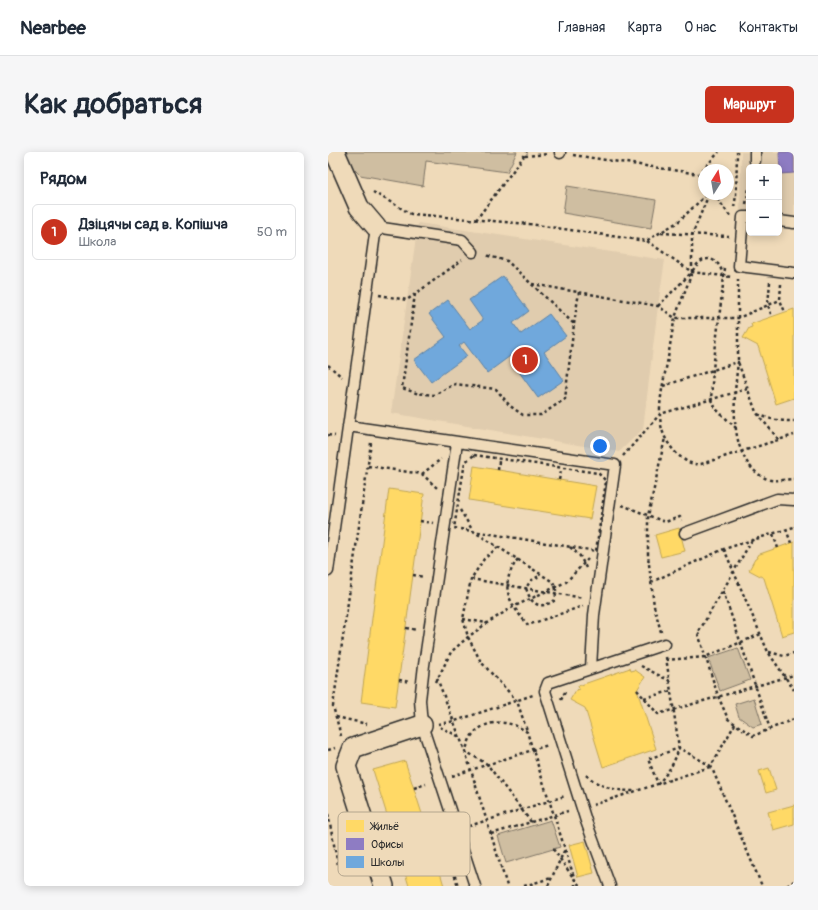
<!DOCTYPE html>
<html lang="ru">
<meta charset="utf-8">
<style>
body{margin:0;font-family:Pangolin,sans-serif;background:#f6f6f7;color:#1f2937}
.controls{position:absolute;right:12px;top:12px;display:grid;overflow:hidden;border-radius:6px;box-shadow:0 2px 10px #0003}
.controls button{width:36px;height:36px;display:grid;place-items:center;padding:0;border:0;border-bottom:1px solid #e0e1e3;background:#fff;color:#1f2937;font:20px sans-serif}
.compass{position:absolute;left:370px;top:12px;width:36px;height:36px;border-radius:50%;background:#fff;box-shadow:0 2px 10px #0003;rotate:11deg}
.you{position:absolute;left:272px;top:294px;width:14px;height:14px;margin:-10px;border:3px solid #fff;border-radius:50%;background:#1a73e8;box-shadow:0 0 0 6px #1a73e833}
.badge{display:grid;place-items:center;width:26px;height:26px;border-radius:50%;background:#c8321e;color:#fff;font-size:13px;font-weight:700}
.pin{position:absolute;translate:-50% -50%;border:2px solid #fff;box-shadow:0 1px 4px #0006}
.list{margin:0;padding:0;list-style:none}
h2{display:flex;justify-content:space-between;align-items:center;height:52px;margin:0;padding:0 16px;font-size:17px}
h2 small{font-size:13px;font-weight:400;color:#747a83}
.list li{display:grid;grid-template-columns:26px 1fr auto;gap:12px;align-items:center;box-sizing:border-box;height:56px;margin:0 8px 8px;padding:0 8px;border:1px solid #e0e1e3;border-radius:6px}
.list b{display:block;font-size:15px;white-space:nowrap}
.list p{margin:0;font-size:13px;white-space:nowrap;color:#747a83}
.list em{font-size:13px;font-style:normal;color:#747a83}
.map{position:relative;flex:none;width:466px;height:734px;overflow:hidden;border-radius:6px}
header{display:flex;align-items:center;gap:24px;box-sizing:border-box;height:56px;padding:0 20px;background:#fff;border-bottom:1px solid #e0e1e3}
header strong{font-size:19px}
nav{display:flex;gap:22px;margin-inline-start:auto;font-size:14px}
.intro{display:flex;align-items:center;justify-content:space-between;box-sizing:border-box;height:96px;padding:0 24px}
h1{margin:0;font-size:28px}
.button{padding:10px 18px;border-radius:6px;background:#c8321e;color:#fff;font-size:14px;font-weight:700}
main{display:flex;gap:24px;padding:0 24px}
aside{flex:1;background:#fff;border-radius:6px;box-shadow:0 2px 10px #0003}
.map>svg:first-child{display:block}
.built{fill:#e0ccae}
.green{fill:#cfbea1;stroke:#7d7466}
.homes{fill:#ffd966;stroke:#bfa554}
.offices{fill:#8e7cc3;stroke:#706495}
.schools{fill:#6fa8dc;stroke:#5b82a7}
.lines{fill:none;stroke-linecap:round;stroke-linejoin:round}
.lane-casing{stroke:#2b2b2b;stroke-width:13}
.street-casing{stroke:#2b2b2b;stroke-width:22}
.path{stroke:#2b2b2b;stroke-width:2.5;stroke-dasharray:3 3;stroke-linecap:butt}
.lane{stroke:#efdab9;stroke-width:10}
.street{stroke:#efdab9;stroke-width:19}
.key{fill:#efdab9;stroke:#b4a68e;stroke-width:1}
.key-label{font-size:11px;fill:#2b2b2b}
</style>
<header>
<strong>Nearbee</strong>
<nav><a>Главная</a><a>Карта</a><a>О нас</a><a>Контакты</a></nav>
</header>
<div class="intro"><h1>Как добраться</h1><a class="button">Маршрут</a></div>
<main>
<aside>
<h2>Рядом<small></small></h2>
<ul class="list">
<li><span class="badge">1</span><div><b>Дзіцячы сад в. Копішча</b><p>Школа</p></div><em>50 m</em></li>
</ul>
</aside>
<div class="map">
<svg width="466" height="734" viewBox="0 0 466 734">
<rect width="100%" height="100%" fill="#efdab9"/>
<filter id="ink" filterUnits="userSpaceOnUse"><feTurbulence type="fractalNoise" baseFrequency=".025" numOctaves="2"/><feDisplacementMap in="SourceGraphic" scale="8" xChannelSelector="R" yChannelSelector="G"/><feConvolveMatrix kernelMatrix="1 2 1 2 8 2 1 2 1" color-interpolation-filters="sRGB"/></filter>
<g filter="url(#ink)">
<path class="built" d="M 413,0 L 466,0 L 466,67 L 451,65 L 451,15 L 421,15 L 421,61 L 412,60 Z
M 90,71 L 337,108 L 330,154 L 315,277 L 291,300 L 63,261 Z"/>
<path class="green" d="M 17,0 L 189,0 L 179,20 L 98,9 L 95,34 L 32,23 L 22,13 Z
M 239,34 L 328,48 L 323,76 L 235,61 Z
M 410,496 L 422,528 L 392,539 L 380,506 Z
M 426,546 L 434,572 L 425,575 L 411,565 L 407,552 Z
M 223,668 L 232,695 L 178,711 L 170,684 Z"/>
<path class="homes" d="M 466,157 L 466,246 L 448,252 L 430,194 L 415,186 L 421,176 L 424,175 L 423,172 Z
M 146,314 L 268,334 L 262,367 L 141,348 Z
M 61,337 L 96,342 L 67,555 L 33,550 Z
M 351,376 L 357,399 L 333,405 L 327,383 Z
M 466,390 L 466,480 L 454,484 L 436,426 L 421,418 L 427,407 L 430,406 L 429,403 Z
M 302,516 L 303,519 L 307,518 L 317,525 L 309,538 L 328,597 L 275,615 L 257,556 L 242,548 L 248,538 L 251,537 L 250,534 Z
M 77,609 L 105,696 L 116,734 L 81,734 L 45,618 Z
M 441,616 L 448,638 L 438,641 L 431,619 Z
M 466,653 L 466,672 L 445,678 L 440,660 Z
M 257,689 L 266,721 L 250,725 L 241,693 Z"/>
<path class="offices" d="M 451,0 L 466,0 L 466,21 L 452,22 Z"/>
<path class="schools" d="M 175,124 L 201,159 L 185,171 L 193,182 L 221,162 L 238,184 L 216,200 L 236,228 L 210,246 L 186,213 L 199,204 L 193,196 L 159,221 L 136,190 L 131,194 L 139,204 L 103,230 L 86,208 L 118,185 L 101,162 L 120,148 L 142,177 L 155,168 L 141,148 Z"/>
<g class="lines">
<defs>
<path id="lane" d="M 427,0 L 427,9
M 232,1 L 232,0
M 421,65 L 415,65 L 411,114 L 466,121
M 451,69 L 466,71
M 20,274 L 287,313 L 266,463 L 263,516
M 129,291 L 96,513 L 92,548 L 94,573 L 147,734
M 357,381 L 449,347 L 466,348
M 0,419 L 48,75 L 134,88 L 145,100
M 282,734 L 258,669 L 217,539 L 220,531 L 337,492"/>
<path id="street" d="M 7,0 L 31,55 L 48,75
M 56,734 L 18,614 L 25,596 L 94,573"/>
</defs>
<use href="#lane" class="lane-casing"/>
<use href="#street" class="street-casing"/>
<path class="path" d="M 245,3 L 371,22 L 391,0
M 197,4 L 220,2
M 371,22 L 376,28
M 45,40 L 83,62 L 201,72 L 318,89 L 350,70 L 379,42
M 386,42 L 402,64
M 418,52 L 421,37
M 406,55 L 408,44 L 409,0
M 148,68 L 199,0
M 333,81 L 401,84
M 319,89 L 364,120 L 404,125
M 397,116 L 385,217 L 383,248 L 389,258 L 408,276
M 396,124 C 394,121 393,115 390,112 C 380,101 369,110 364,120 C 359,135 352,151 347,166 C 343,184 341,203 337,221 C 334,237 330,256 333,273 C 335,284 341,294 349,302 C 357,309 363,313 373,312 L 466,283
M 410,127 L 410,210 L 428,260 L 451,288
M 442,130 L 440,153 L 444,165
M 204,132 L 330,154 L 347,166 L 410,166 L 452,148
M 453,132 L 452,148 L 457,160
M 87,142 L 74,236 L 88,241 L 106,243 L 127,232 L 168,237 L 182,254 L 195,263 L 213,263 L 237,247 L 246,172 L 179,109 L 157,103
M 51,143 L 79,148 L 134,108
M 330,154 L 364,120 L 364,83 L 381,42
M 246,172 L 251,140
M 0,213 L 14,225
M 335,234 L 410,210 C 406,245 398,309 439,327 C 445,330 458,327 466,327
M 430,262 C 442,268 452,269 466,269
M 0,283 L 7,284
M 146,303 L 270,321 L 278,329 L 268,399 L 126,376 L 137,310 Z
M 295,304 L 332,262 L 419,237
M 40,314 L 94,322 L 109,336
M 170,318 L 171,309
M 94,322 L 113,307
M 231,328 L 233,319
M 294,353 L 337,370 L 352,365 L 353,369
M 132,358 L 145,379 L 225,430 C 229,437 229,442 226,449 C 210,458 203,452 198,436 C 202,429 205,426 213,424
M 92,369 L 105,371
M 458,377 L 463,391
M 445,382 L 450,396
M 424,388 L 370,481 L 390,544 L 400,567 L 425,584 L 466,567
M 170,395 L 156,407 L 143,427 L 135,467 L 140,485 L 153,510 L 189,549 L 199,579
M 242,395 L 252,404 L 258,416
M 396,397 L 440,500 L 466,538
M 190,407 C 170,434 181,451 200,473 L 255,454
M 85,423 L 96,425
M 143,427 L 255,446
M 323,430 L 396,397 L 466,375
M 395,439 L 442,577
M 135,467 L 159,471
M 78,476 L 89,478
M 333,480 L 326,454 L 320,404 L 320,364 L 337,286
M 441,500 L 456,504 L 466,501
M 338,505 L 351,596 C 346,612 341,619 330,632 L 320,607 L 351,596 L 383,614
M 338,508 L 377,505 L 433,482
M 313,514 L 342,529
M 109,526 L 137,599 L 179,734
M 71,528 L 82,530
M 108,530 L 123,500 L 140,485 L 159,471 L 185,455 L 238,430 L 260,407
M 309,538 L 330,562 L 466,523
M 316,546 L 343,539
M 233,548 L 238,538
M 8,565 L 39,572
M 110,572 L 127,569 L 205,543
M 407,572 L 383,614 L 434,734
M 112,575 L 132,585
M 13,584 L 5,554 L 43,291
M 0,598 L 7,596
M 258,623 C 271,635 288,639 305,639
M 124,624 L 220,593
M 86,636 L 98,632
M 265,653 L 382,615
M 0,662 L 10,713
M 109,666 L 130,734
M 203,670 L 159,612 L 137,599 C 140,593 142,584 147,580 C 162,566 184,569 199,580 L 247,728 L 252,734
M 141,674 L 237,644
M 163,682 L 240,659
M 105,696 L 117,693
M 225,697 L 247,728 L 247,734
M 196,734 L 223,726
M 220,734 L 237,697
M 459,734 L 466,729"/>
<use href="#lane" class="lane"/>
<use href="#street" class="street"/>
</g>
</g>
<rect x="10" y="660" width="132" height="64" rx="6" class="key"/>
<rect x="18" y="668" width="18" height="12" fill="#ffd966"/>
<rect x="18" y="686" width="18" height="12" fill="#8e7cc3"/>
<rect x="18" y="704" width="18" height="12" fill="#6fa8dc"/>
<g class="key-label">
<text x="43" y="678">Жильё</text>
<text x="43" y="696">Офисы</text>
<text x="43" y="714">Школы</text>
</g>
</svg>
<div class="controls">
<button>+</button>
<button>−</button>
</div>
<svg class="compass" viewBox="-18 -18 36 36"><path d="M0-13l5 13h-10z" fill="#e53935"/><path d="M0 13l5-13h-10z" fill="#747a83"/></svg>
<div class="you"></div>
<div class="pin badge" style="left:197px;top:208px">1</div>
</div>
</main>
